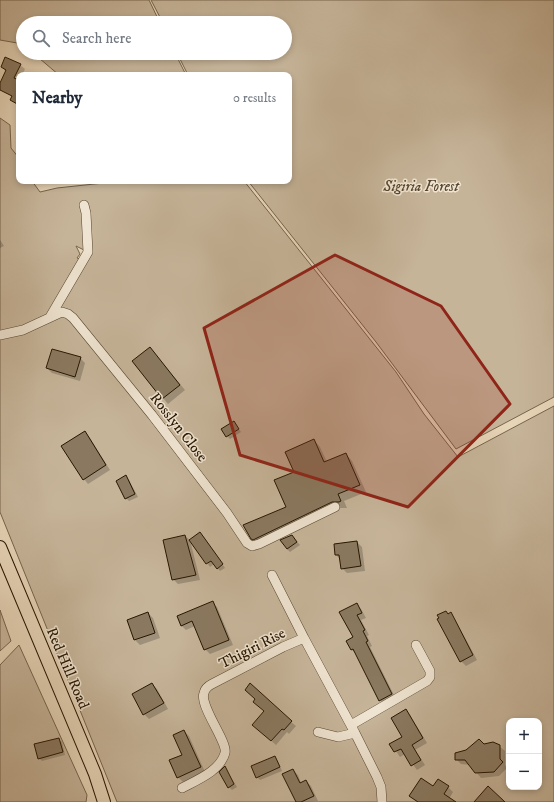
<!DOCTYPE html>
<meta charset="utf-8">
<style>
:root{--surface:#fff;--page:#f6f6f7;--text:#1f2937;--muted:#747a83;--line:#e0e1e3}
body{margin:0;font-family:"IM FELL DW Pica",serif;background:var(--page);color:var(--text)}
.controls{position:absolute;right:12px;bottom:12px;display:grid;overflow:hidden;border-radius:8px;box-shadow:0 2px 6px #0003}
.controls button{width:36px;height:36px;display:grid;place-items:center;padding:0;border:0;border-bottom:1px solid var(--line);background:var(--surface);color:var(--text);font:20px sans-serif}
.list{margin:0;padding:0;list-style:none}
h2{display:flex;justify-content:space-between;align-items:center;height:52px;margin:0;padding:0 16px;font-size:17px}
h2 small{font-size:13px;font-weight:400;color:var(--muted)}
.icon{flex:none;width:22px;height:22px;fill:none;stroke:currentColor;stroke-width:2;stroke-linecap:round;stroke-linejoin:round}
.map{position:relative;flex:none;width:554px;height:802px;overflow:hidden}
.search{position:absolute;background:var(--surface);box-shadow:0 2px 6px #0003;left:16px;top:16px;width:276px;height:44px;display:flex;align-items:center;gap:10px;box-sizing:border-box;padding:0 14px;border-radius:22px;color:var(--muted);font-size:15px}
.panel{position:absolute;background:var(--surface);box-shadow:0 2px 6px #0003;left:16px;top:72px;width:276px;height:112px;border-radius:8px}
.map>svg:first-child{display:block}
</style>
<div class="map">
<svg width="554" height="802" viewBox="0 0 554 802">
<rect width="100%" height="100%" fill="#e7d5b8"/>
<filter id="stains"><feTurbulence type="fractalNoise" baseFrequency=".005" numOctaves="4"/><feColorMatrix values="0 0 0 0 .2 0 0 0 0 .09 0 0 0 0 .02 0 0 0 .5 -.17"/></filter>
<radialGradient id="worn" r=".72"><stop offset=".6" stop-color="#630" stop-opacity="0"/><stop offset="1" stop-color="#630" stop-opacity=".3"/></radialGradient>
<path fill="#c6b499" stroke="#76644c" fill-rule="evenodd" d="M0,0h149l11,23h-137v21l-23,-4z
M151,0h403v397l-98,52 -80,-107 -128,-161h41v-106h-101l-11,-22h108v-30h-122z
M33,53h142l11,22h-127z
M0,118l10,7 1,23 8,10v23h13l8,11 17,-4 56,-6 -1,-1h132l152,191 28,42 34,43 96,-51v396h-437l-117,-290zM76,246l14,7 -6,8 -7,-3 3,-4zM509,721h30v66h-30z
M0,610l11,31 -11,10z
M19,645l68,150 -1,7h-86v-137z"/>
<path fill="#0003" d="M20,65l5,4 -3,6h-3v31l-8,-6 2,-3 -13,-7v-5l6,-13 -4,-5z
M0,240l4,6 -4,2z
M150,348l35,42 -17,14 -35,-43z
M80,358l5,5 -5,18 -28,-8 -5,-5z
M234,422l7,10 -11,7 -3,-3z
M85,433l5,5 20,32 -22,14 -4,-5z
M314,440l6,7 7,15 19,-8 6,7 14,31 -22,9 3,7h-7l-76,37h-5l-7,-7 36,-31 7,-35z
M126,477l3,3 9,17 -9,4 -3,-3z
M185,536l5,4 10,40 -22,4 -5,-5z
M203,536l22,32 -5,3 -6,-7 -4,3 -3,-4z
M292,536l8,9 -10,7 -3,-3z
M357,542l5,5 3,24 -18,2 -5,-5 -1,-8 -5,-5z
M212,602l5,5 16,38 -23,9 -5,-5 -10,-23 -9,4 -5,-5z
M356,605l5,4 5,9 -5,2 8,15 -2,1 5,10 -2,1 26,52 -11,6 -5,-5 -24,-46 -4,-4 -4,-9 6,-3z
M148,613l5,5 7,20 -20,7 -5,-5z
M450,614l5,5 22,41 -11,6 -5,-5 -12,-46z
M152,684l5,5 11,20 -19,10 -5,-5z
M406,710l4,5 17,28 -12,7 10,15 -8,5 -12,-16 -5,3 -9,-13 12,-7z
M291,722l5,4 -7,8 -2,-2 -11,13 -18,-16z
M184,731l5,5 16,36 -22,10 -5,-5 5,-21z
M58,739l4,3 3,13 -23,6 -3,-3z
M484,745l15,1 6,5v14l2,3 -8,8 -18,2 -11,-13 -9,-1 -5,-5z
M275,757l3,4 4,10 -22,9 -3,-3z
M225,768l12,19 -5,3 -3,-3z
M293,770l5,5 3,8 5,-2 5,5 7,15 -21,1z
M434,787h14l5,5 -4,7 5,3h-37l-7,-6z"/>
<path fill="#8a7960" stroke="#261500" d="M5,57l16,7 -7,14 5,2v25l-9,-5 2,-4 -12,-6v-7l6,-13 -5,-3z
M150,347l30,38 -18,14 -30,-38z
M52,349l29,8 -6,20 -29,-9z
M234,421l5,8 -13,8 -5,-8z
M85,431l21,34 -23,15 -22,-34z
M314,439l10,23 22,-9 14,32 -22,9 3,7 -2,1h-7l-75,36 -4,2 -2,-1 -8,-14 43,-18 -12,-27 20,-8 -9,-20z
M126,475l9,19 -10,5 -9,-18z
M200,532l23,32 -6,5 -6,-8 -5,3 -17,-24z
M185,535l11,40 -24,5 -9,-40z
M292,535l5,7 -10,7 -7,-9z
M357,541l4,25 -20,3 -2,-14h-4l-1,-11z
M213,601l16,39 -25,10 -12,-29 -11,5 -4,-10z
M357,603l5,10 -5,2 8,15 -2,1 5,10 -2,1 26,52 -13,7 -26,-52 -2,1 -5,-9 7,-4 -14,-25z
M446,611l2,3 3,-2 22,43 -13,7 -23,-43 2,-1 -2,-3z
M148,612l7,21 -21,7 -7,-20z
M152,683l12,20 -21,12 -11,-21z
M250,683l42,38 -8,9 -2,-1 -11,12 -19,-16 12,-14 -11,-9 2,-3 -10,-9z
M406,709l17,29 -11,7 9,15 -10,6 -10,-17 -7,3 -5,-8 13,-7 -11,-19z
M184,730l17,37 -24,11 -8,-18 13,-5 -9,-20z
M59,738l4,14 -25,7 -4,-15z
M479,739l5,5 9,-2 7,3v14l3,3 -9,10 -19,1 -10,-13h-10v-7l11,-3z
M275,756l5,11 -24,11 -5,-12z
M225,766l9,18 -6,4 -9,-16z
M293,769l7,14 6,-3 8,16 -13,6h-5l-14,-28z
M421,778l12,8 5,-7 11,7 -5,8 12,8h-38l-9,-6z
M488,786l17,16h-31z"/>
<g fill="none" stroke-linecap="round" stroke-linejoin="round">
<g stroke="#56452e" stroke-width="10">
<path id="minor" d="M50,317l38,-65 -2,-39 -2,-8
M0,335l23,-5 39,-18 6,2 5,4 79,97 75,98 20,30 5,3 7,-2 76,-37
M272,575l32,63
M351,725l76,-44 3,-4v-6l-14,-26
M318,732l20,5 17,-4
M182,788c15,-8 38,-17 43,-35 3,-11 -26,-47 -21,-60 1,-5 4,-7 8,-9l71,-37 21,-9 51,95 22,44 4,10 1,15"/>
</g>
<g stroke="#261500" stroke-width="14">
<path id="major" d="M0,547l95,227 9,28"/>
</g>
<use href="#minor" stroke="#efe4d1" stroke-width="9"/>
<use href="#major" stroke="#e7d5b8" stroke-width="12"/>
</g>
<path fill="#8f2418" fill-opacity="0.2" stroke="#8f2418" stroke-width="3" stroke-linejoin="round" d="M335,255l106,51 69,98 -102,103 -168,-52 -36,-127z"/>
<g text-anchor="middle" stroke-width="3" stroke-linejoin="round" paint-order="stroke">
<g font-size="15" font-style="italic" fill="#56452e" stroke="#efe4d1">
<text x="421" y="191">Sigiria Forest</text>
</g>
<g font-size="15" fill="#261500" stroke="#efe4d1">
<text transform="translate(179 427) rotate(52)" y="5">Rosslyn Close</text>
<text transform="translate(252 648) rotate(-27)" y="5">Thigiri Rise</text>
<text transform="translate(68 668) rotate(67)" y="5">Red Hill Road</text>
</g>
</g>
<rect width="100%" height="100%" filter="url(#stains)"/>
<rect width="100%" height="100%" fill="url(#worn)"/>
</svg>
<div class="controls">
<button>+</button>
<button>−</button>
</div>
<div class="search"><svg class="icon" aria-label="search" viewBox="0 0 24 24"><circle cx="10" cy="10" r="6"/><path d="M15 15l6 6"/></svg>Search here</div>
<section class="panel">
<h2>Nearby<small>0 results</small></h2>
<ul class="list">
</ul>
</section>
</div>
